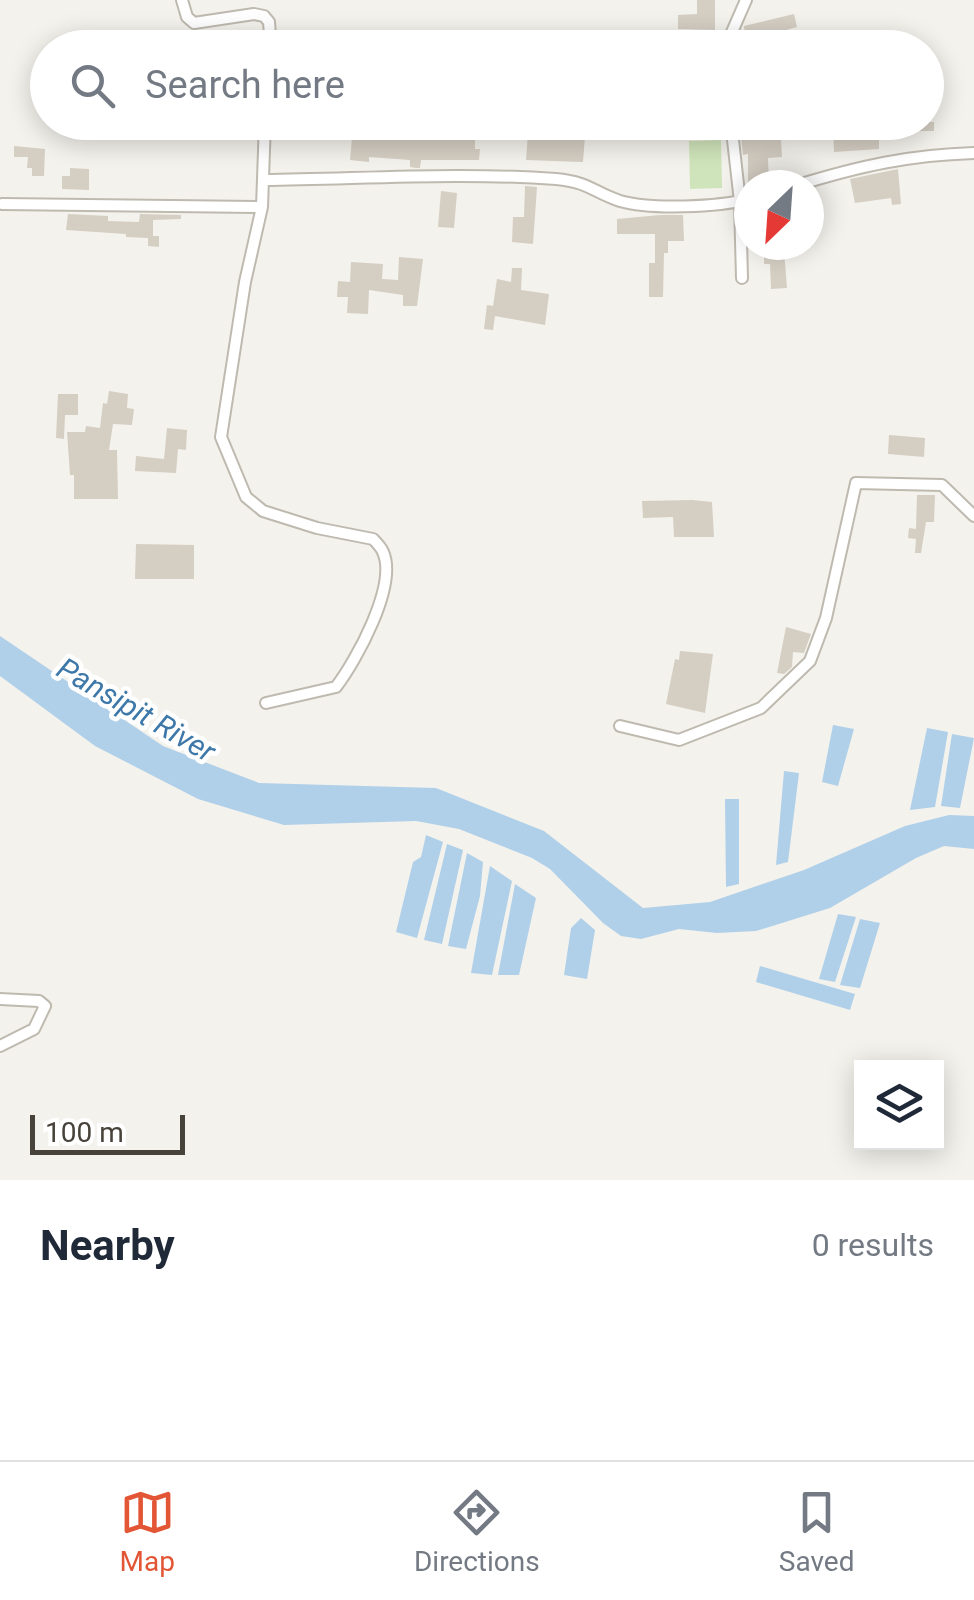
<!DOCTYPE html>
<style>
:root{--surface:#fff;--page:#f2f2f3;--text:#1f2937;--muted:#747a83;--line:#e0e1e3;--accent:#e35635}
body{margin:0;font-family:Roboto,sans-serif;background:var(--page);color:var(--text)}
.controls{position:absolute;right:30px;bottom:30px;display:grid;overflow:hidden;border-radius:0px;box-shadow:0 5px 25px #0003}
.controls button{width:90px;height:90px;display:grid;place-items:center;padding:0;border:0;border-bottom:2px solid var(--line);background:var(--surface);color:var(--text);font:50px sans-serif}
.compass{position:absolute;left:734px;top:170px;width:90px;height:90px;border-radius:50%;background:var(--surface);box-shadow:0 5px 25px #0003;rotate:205deg}
.scale{position:absolute;left:30px;bottom:25px;width:155px;box-sizing:border-box;padding-left:10px;border:5px solid #48433a;border-top:0;font-size:28px;line-height:35px;white-space:nowrap;color:#48433a;-webkit-text-stroke:8px #fff;paint-order:stroke}
.list{margin:0;padding:0;list-style:none}
h2{display:flex;justify-content:space-between;align-items:center;height:130px;margin:0;padding:0 40px;font-size:42px}
h2 small{font-size:32px;font-weight:400;color:var(--muted)}
.icon{flex:none;width:55px;height:55px;fill:none;stroke:currentColor;stroke-width:2;stroke-linecap:round;stroke-linejoin:round}
.map{position:relative;flex:none;width:974px;height:1180px;overflow:hidden}
.search{position:absolute;background:var(--surface);box-shadow:0 5px 25px #0003;left:30px;right:30px;top:30px;height:110px;display:flex;align-items:center;gap:25px;box-sizing:border-box;padding:0 35px;border-radius:55px;color:var(--muted);font-size:38px}
.sheet{height:280px;background:var(--surface)}
nav{display:flex;justify-content:space-around;align-items:center;box-sizing:border-box;height:140px;border-top:2px solid var(--line);background:var(--surface);font-size:28px;color:var(--muted)}
nav a{display:grid;justify-items:center;gap:5px}
nav .on{color:var(--accent)}
.map>svg:first-child{display:block}
</style>
<div class="map">
<svg width="974" height="1180" viewBox="0 0 974 1180">
<rect width="100%" height="100%" fill="#f4f2ec"/>
<path fill="#cfe4ba" d="M721,140l1,48 -32,1 -1,-48z"/>
<path fill="#b0d0ea" d="M0,636l163,110 96,37 177,5 108,43 99,77 67,-6 94,-32 101,-44 44,-11 25,1v33l-30,-3 -28,12 -86,50 -74,23 -39,2 -38,-4 -38,10 -20,-3 -18,-13 -53,-54 -18,-11 -73,-29 -43,-8 -132,4 -86,-26 -103,-53 -95,-70z
M833,725l21,4 -16,57 -16,-4z
M927,728l21,4 -13,75 -25,3z
M952,734l22,4 -14,70 -19,-2z
M784,771l15,2 -11,89 -12,3z
M725,799h14v85l-13,3z
M426,835l17,7 -26,96 -21,-6 17,-70 8,-5z
M447,844l16,6 -21,94 -18,-4z
M467,853l16,9 -3,34 -14,53 -18,-3z
M490,866l22,15 -20,94 -21,-2z
M515,884l21,14 -17,77h-21z
M838,914l18,3 -21,65 -16,-3z
M581,918l14,12 -8,49 -23,-4 7,-47z
M860,919l20,4 -20,65 -20,-3z
M760,966l95,28 -5,16 -94,-28z"/>
<path fill="#d5cec3" d="M697,0h18v30l-37,-1v-14l19,-1z
M794,14l3,13 -25,7 3,14h-29l-2,-22z
M370,122h105v27h5l-1,11h-58l-1,8h-4l-6,-1v-7l-41,-3v5l-19,-2 2,-22 17,2z
M743,122h37l2,35 -14,1 1,27h-21v-31l-5,1 -2,-18z
M926,122h8v9h-55v18l-45,3 -1,-29z
M528,133l57,3 -2,26 -57,-2z
M14,146l31,3 -1,27h-12v-8h-5l1,-11h-14z
M70,168l19,1v21l-27,-1v-13h8z
M898,169l3,35 -9,1 -1,-7 -36,5 -5,-24z
M525,186l12,1 -4,57 -21,-2 1,-25h11z
M441,191l16,2 -3,35 -16,-1z
M68,214l40,2v5l31,1 1,-8 41,1v4l-28,1v16h6v11l-11,-1v-8l-22,-1v-3l-60,-4z
M660,215h23l1,26h-16v12h-4l-1,44h-14v-34h6v-29h-38v-15z
M774,250h10l3,38 -16,1 -1,-25h-6v-10h10z
M399,257l24,2 -6,47h-14v-11l-34,-5 -1,24 -21,-1 1,-16h-11l1,-16 12,1 1,-20 32,2 -1,15 16,1z
M512,268h10l-1,22 28,4 -4,31 -50,-9 -2,14 -9,-1 3,-24 6,1 4,-27 14,3z
M109,391l19,3 -1,14 7,1 -2,16 -19,-1 -4,26h8l1,49h-44v-24h-4l-3,-43h18l1,-6 14,2 3,-25 4,1z
M58,394h20v21h-13l-1,24 -8,-1z
M167,428l20,2 -1,20 -8,-1 -2,24 -41,-2 1,-15 28,3z
M889,435l36,3 -1,19 -36,-3z
M917,495h18l-1,27h-8l-5,31h-6l1,-14 -8,-1 1,-10 7,1z
M692,500l20,2 2,35h-40l-1,-20 -30,1 -1,-17z
M136,544l58,1v34h-59z
M786,627l25,7 -7,19 -11,-1 -1,15 -8,7 -7,-1z
M680,651l33,3 -8,59 -39,-9 9,-45 4,1z"/>
<g fill="none" stroke-linecap="round" stroke-linejoin="round">
<g stroke="#bfbab0" stroke-width="14">
<path id="minor" d="M182,0l5,17 7,6 60,-9 10,2 5,6 2,26
M725,48l21,-48
M265,122l-3,85 -17,75 -24,155 25,60 17,14 54,17 56,11c4,4 8,8 10,13 15,33 -27,109 -47,135l-70,16
M731,122l9,80 2,76
M264,180c97,-1 195,-8 292,-1 33,3 37,13 64,22 31,9 98,6 129,-2
M798,185c62,-19 111,-30 176,-32
M2,204l260,3
M620,726l59,14 82,-32 49,-47 16,-43 30,-135 86,2 32,31
M0,999l39,2 6,5 -11,23 -34,17"/>
</g>
<use href="#minor" stroke="#fff" stroke-width="10"/>
</g>
<g text-anchor="middle" stroke-width="9" stroke-linejoin="round" paint-order="stroke">
<g font-size="30" font-style="italic" fill="#3e78a9" stroke="#fff">
<text transform="translate(136 710) rotate(30)" y="10">Pansipit River</text>
</g>
</g>
</svg>
<div class="controls">
<button><svg class="icon" aria-label="layers" viewBox="0 0 24 24"><path d="M12 4l9 5-9 5-9-5zM3 14l9 5 9-5"/></svg></button>
</div>
<svg class="compass" viewBox="-18 -18 36 36"><path d="M0-13l5 13h-10z" fill="#e53935"/><path d="M0 13l5-13h-10z" fill="#747a83"/></svg>
<div class="scale">100 m</div>
<div class="search"><svg class="icon" aria-label="search" viewBox="0 0 24 24"><circle cx="10" cy="10" r="6"/><path d="M15 15l6 6"/></svg>Search here</div>
</div>
<section class="sheet">
<h2>Nearby<small>0 results</small></h2>
<ul class="list">
</ul>
</section>
<nav>
<a class="on"><svg class="icon" aria-label="map" viewBox="0 0 24 24"><path d="M3 6l6-2 6 2 6-2v14l-6 2-6-2-6 2zM9 4v14M15 6v14"/></svg>Map</a>
<a><svg class="icon" aria-label="directions" viewBox="0 0 24 24"><path d="M12 3l9 9-9 9-9-9zM9 14v-3h6M13 9l2 2-2 2"/></svg>Directions</a>
<a><svg class="icon" aria-label="saved" viewBox="0 0 24 24"><path d="M7 4h10v16l-5-4-5 4z"/></svg>Saved</a>
</nav>
